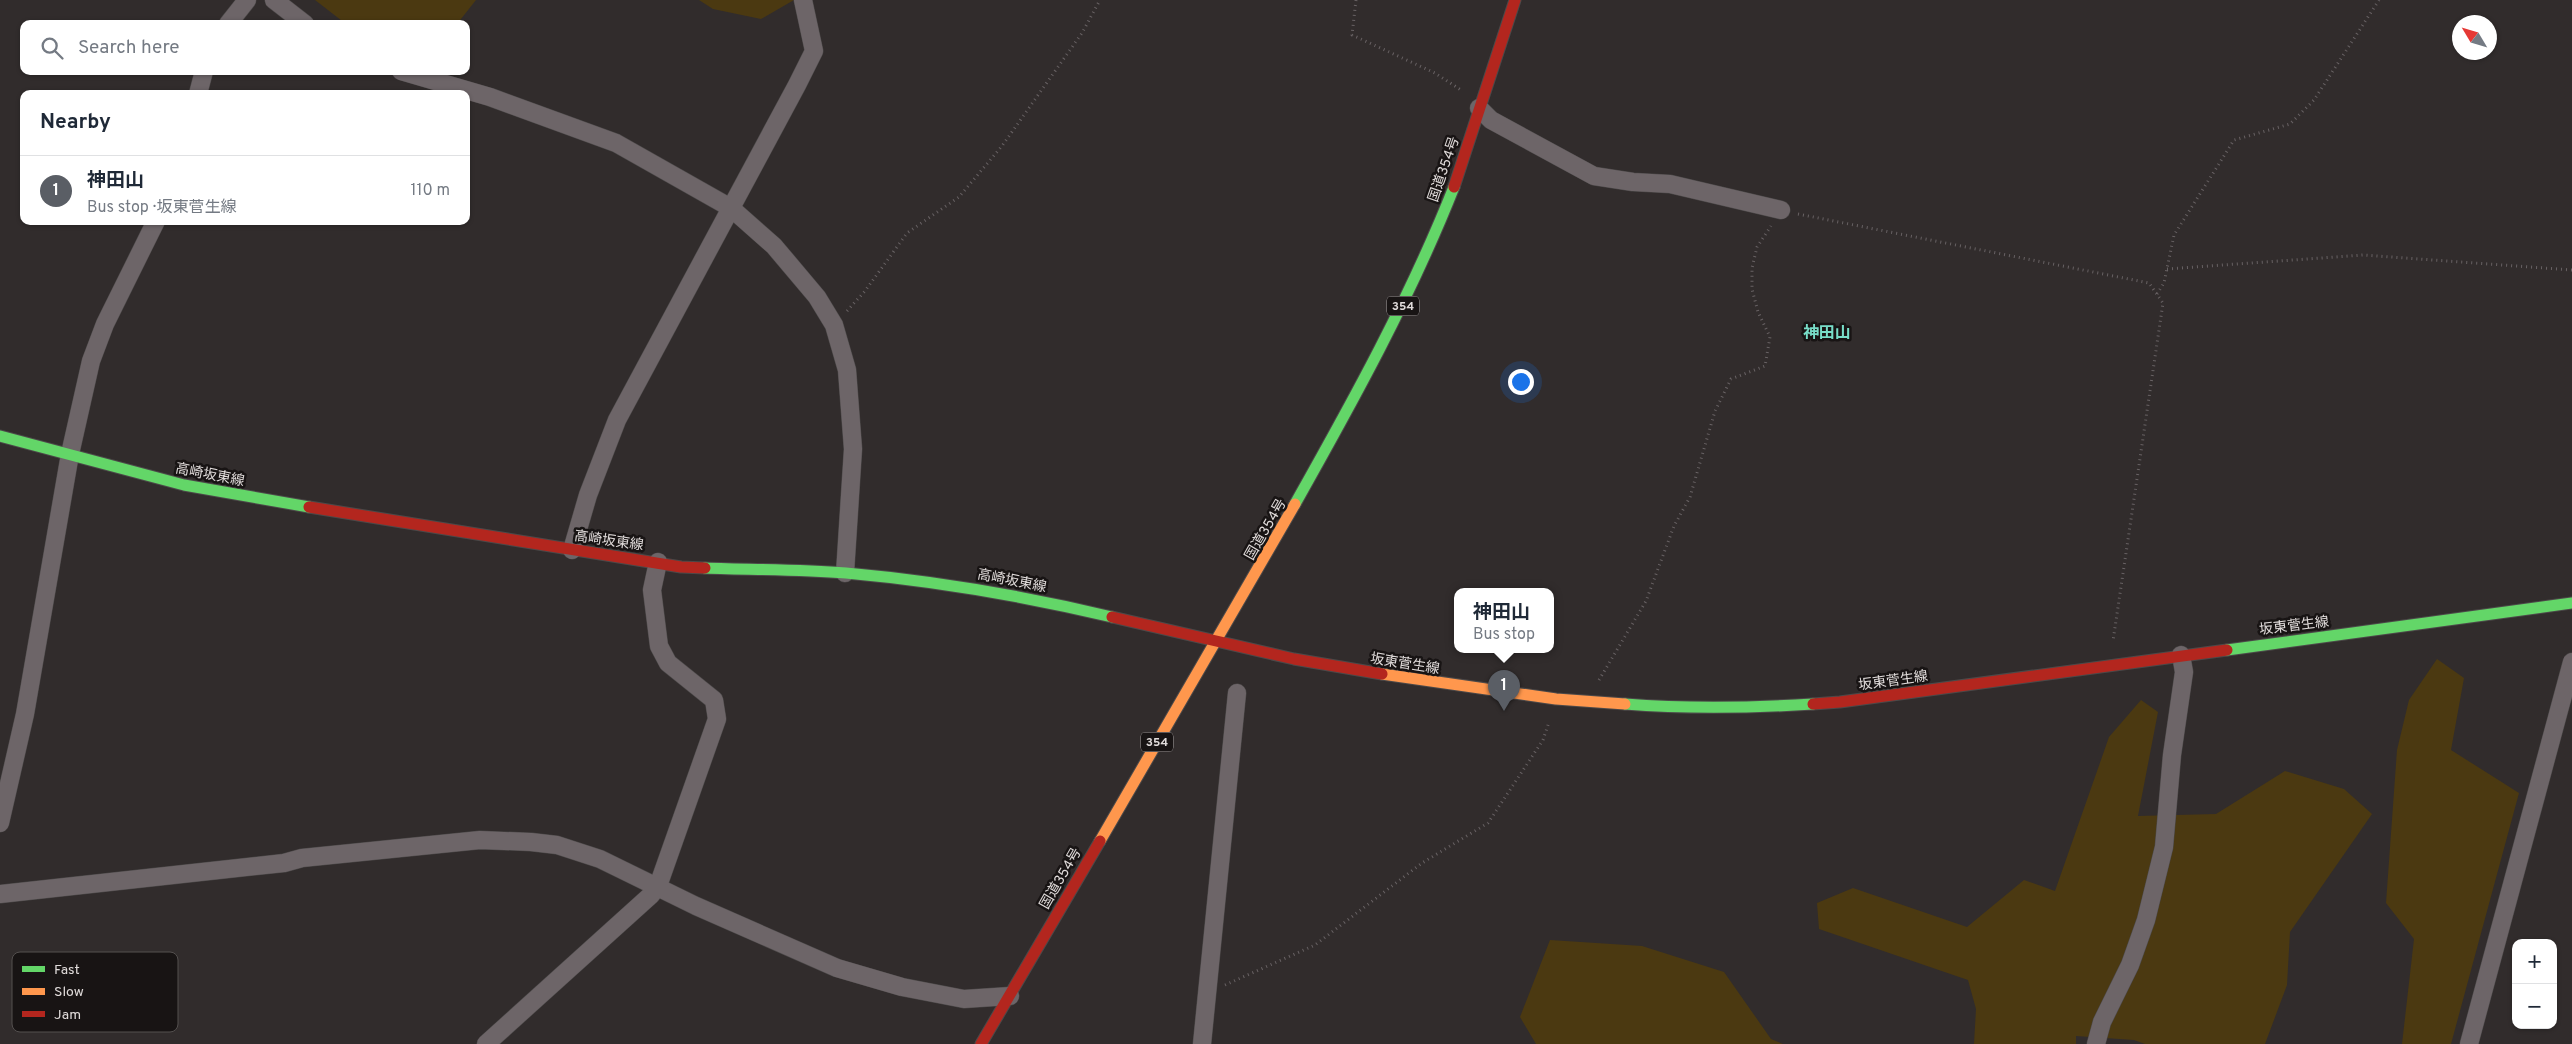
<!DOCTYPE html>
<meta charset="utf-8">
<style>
:root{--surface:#fff;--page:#f2f2f3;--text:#1f2937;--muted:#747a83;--line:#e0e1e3;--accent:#5a5e65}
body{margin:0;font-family:Overpass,"Noto Sans JP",sans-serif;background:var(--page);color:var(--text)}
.controls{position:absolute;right:15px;bottom:15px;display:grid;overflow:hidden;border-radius:10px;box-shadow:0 1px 4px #0004}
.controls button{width:45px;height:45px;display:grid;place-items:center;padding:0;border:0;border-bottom:1px solid var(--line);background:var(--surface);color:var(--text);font:25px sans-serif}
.compass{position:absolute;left:2452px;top:15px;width:45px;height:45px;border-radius:50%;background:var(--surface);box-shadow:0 1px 4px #0004;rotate:308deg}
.you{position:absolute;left:1520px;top:381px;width:18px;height:18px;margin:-12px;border:4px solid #fff;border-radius:50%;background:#1a73e8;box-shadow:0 0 0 8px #1a73e833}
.badge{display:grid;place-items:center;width:32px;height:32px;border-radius:50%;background:var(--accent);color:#fff;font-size:16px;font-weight:700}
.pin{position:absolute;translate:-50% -41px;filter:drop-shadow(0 1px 2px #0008)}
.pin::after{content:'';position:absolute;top:26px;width:18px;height:15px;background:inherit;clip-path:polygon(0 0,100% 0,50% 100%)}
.popup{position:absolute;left:1454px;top:588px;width:100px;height:65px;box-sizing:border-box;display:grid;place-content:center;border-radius:10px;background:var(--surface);filter:drop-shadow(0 1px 4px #0005);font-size:16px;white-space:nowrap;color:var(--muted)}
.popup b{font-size:19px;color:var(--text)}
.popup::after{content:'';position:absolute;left:50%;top:100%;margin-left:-10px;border:10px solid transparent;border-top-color:var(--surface)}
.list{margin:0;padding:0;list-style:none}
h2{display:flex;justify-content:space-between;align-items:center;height:65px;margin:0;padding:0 20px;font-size:21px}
h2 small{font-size:16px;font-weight:400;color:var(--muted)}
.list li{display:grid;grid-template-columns:32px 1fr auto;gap:15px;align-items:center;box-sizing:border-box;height:70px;padding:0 20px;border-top:1px solid var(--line)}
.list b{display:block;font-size:19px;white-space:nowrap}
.list p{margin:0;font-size:16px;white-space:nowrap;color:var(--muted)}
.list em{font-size:16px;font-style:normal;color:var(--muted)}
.icon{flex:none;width:28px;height:28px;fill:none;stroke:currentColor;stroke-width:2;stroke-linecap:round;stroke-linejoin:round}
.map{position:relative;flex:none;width:2572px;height:1044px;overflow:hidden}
.search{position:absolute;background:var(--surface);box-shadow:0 1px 4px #0004;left:20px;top:20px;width:450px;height:55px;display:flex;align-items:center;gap:12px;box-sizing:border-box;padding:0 18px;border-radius:10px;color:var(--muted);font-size:19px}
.panel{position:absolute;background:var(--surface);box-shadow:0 1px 4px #0004;left:20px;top:90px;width:450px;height:135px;border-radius:10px}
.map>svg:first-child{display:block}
</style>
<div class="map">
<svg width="2572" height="1044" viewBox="0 0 2572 1044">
<rect width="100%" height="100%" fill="#312c2c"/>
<path fill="#4b3911" d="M315,0h161l-19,24h-111z
M699,0h95l-33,19 -48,-10z
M2437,659l27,19 -13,72 68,43 -68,251h-49l12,-105 -28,-36 11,-153 12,-50z
M2141,700l17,12 -20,104 78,-2 69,-43 59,18 28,25 -82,118 -3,53 -22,59h-120l-11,-4 -58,-4v8h-102l2,-35 -8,-29 -149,-51 -2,-26 36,-15 114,39 57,-47 31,11 54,-154z
M1550,940l92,6 82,26 47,67 12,5h-247l-16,-27z"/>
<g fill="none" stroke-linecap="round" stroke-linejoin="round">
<g stroke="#4c4949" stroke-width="19">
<path id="street" d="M274,0l31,24
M228,24l19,-24
M401,71l89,26 126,46 115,65 43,38 43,51 17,28 13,45 6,79 -8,124
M198,94l6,-23
M1479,108l12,12 103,56 39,6 37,2 111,26
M572,550l16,-55 29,-75 180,-335 17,-34 -11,-51
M0,823l25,-109 45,-260 21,-93 14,-37 51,-103
M0,894l284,-31 18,-5 178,-18 51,2 26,3 43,14 96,47 141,62 65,19 62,12 46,-3
M486,1044l165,-149 7,-9 59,-167 -3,-19 -46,-37 -9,-17 -7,-56 6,-28
M1202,1044l35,-351
M2096,1044l6,-22 28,-57 16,-45 18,-73 8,-92 12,-83 -3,-17
M2469,1044l103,-382"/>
</g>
<g stroke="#4c4949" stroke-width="13">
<path id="fast" d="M0,436l184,49 125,22
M1295,504c58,-103 115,-206 159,-317
M705,568c47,2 94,1 141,5 90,8 178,23 266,44
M2227,650l345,-47
M1625,704c63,5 125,4 188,0"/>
</g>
<g stroke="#4c4949" stroke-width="13">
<path id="slow" d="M1382,674l174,25 69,5
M1100,841l195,-337"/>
</g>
<g stroke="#4c4949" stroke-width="13">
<path id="jam" d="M1454,187l61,-187
M309,507l372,60 24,1
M1112,617l182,42 88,15
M1813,704l27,-2 387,-52
M981,1044l119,-203"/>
</g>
<path stroke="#686264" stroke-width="3" stroke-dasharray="1 4" stroke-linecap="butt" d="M1356,0l-4,35 83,38 26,17
M1798,214l351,69 14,20 -50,338
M2167,269l196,-14 209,15
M2157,294l7,-11 10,-48 60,-95 56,-16 24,-24 65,-100
M847,311l18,-20 42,-58 52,-36 43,-51 80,-113 18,-33
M1599,680l47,-79 28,-75 16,-29 25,-86 16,-32 34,-13 5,-29 -12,-25 -6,-23v-21l5,-21 14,-21
M1225,985l90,-40 107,-82 66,-40 55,-83 6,-18"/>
<use href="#street" stroke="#6d6568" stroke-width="18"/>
<use href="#fast" stroke="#63d668" stroke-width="11"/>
<use href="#slow" stroke="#ff974d" stroke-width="11"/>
<use href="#jam" stroke="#b3261e" stroke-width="11"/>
</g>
<g text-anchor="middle" stroke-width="5" stroke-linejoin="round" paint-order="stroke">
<g fill="#181414" stroke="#a49f9f" stroke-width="1">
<rect x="1387" y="296.5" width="32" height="19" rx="4"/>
<rect x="1141" y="732.5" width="32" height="19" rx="4"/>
</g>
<g font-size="12" font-weight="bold" fill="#e0dbda">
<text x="1403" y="310">354</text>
<text x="1157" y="746">354</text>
</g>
<g font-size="14" fill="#e0dbda" stroke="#181414">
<text transform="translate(1443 169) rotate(-71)" y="5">国道354号</text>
<text transform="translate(210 474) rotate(11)" y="5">高崎坂東線</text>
<text transform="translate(1265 529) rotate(-60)" y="5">国道354号</text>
<text transform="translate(609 540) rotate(8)" y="5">高崎坂東線</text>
<text transform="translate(1012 580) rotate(11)" y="5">高崎坂東線</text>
<text transform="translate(2294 625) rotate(-7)" y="5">坂東菅生線</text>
<text transform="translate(1405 663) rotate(9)" y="5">坂東菅生線</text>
<text transform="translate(1893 680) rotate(-8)" y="5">坂東菅生線</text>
<text transform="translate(1060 878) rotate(-60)" y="5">国道354号</text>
</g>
<g font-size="16" font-weight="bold" fill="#78ddc8" stroke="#181414">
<text x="1827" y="338">神田山</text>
</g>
</g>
<rect x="12" y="952" width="166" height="80" rx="8" fill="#181414" stroke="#54504f" stroke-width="1"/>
<rect x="22" y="966" width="23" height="6" fill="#63d668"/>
<rect x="22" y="988" width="23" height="7" fill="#ff974d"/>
<rect x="22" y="1011" width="23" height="6" fill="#b3261e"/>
<g font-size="14" fill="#e0dbda">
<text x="54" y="974">Fast</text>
<text x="54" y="996">Slow</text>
<text x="54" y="1019">Jam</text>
</g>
</svg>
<div class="controls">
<button>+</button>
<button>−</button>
</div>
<svg class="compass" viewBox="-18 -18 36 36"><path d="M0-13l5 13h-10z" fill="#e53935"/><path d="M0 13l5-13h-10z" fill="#747a83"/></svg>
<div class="you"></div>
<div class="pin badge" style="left:1504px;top:711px">1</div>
<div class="popup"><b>神田山</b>Bus stop</div>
<div class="search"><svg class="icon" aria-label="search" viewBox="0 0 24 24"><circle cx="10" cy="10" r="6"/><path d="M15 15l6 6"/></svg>Search here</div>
<section class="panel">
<h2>Nearby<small></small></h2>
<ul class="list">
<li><span class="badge">1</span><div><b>神田山</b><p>Bus stop · 坂東菅生線</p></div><em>110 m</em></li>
</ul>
</section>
</div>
